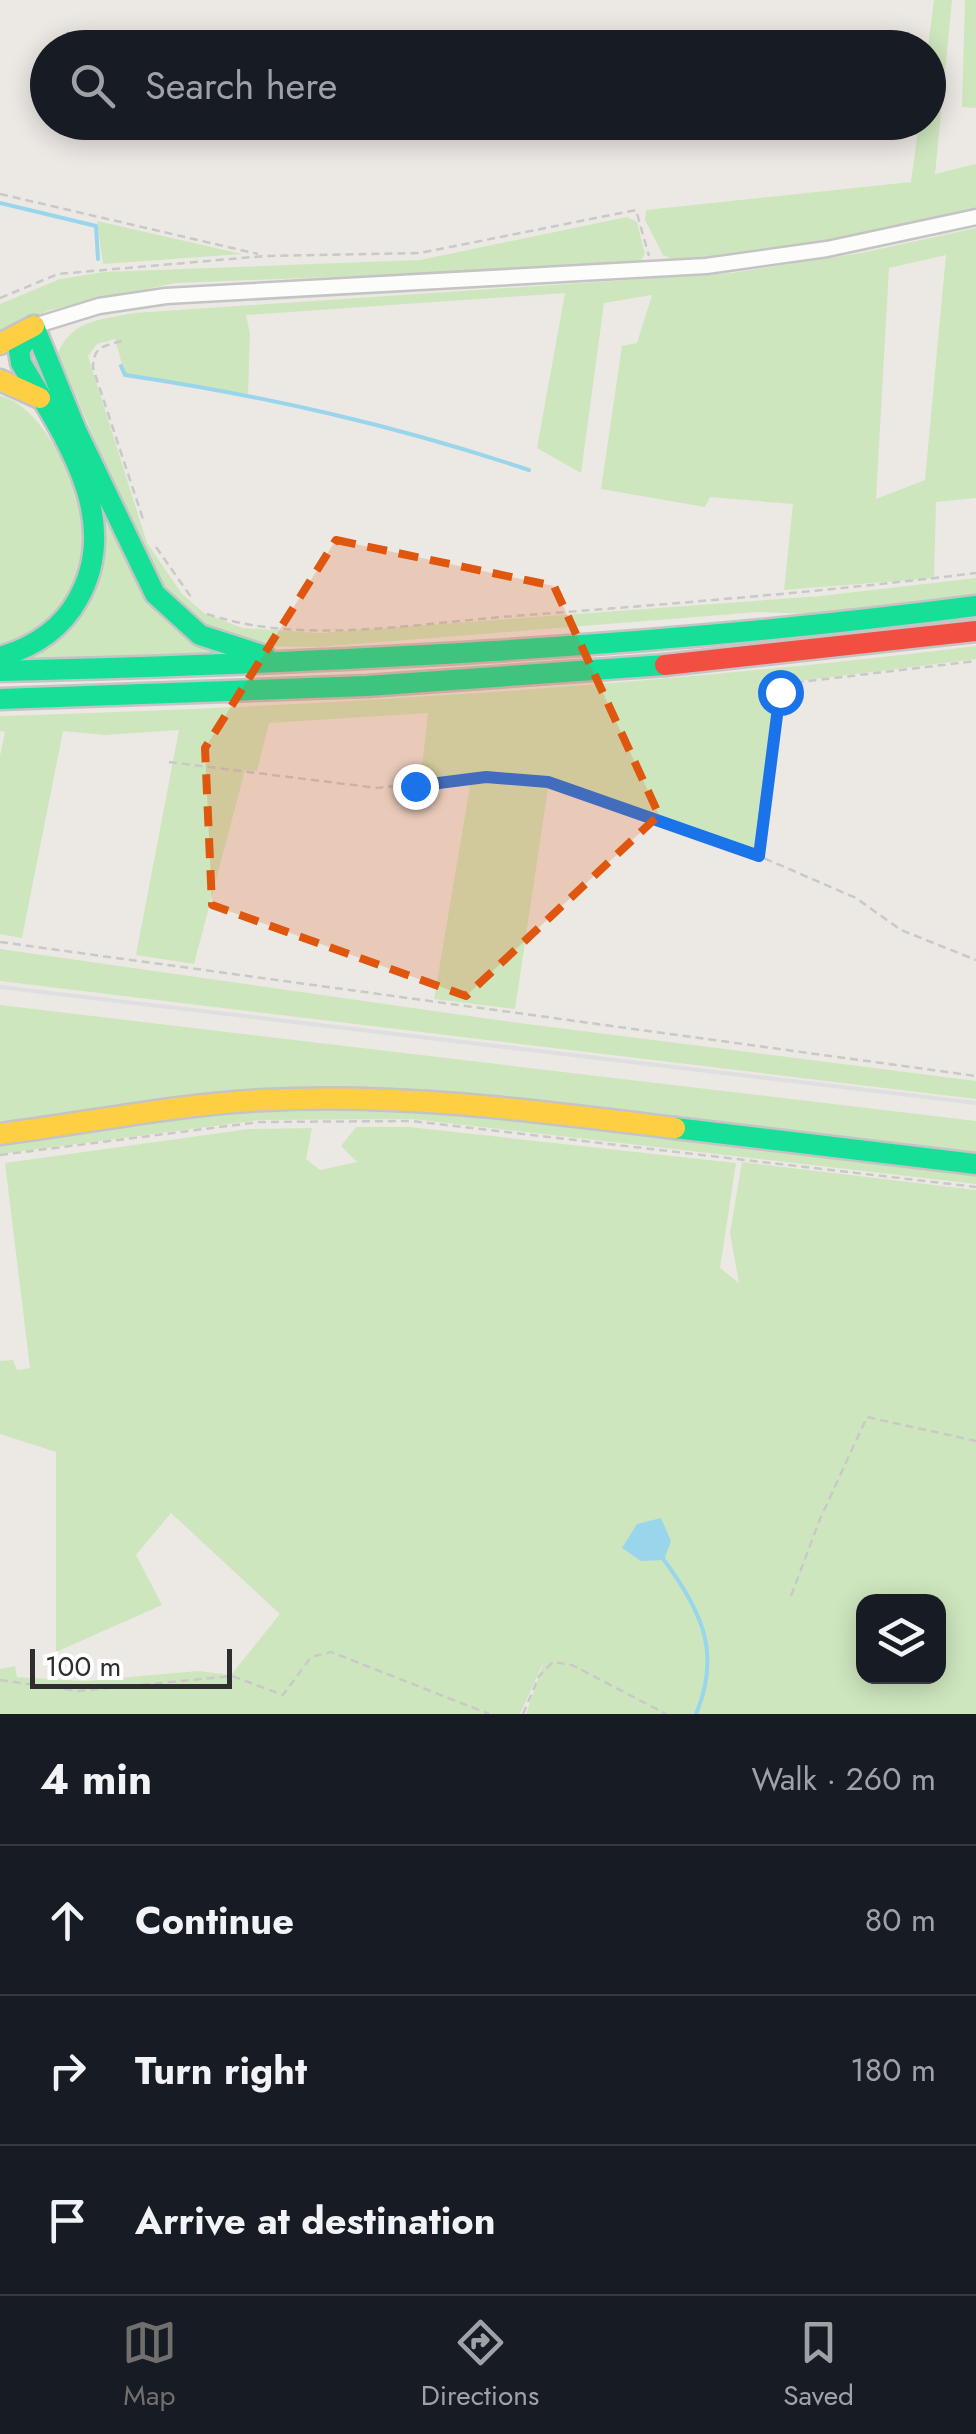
<!DOCTYPE html>
<meta charset="utf-8">
<style>
:root{--surface:#171b24;--page:#20242c;--text:#f1f3f6;--muted:#9ea1a6;--line:#363941;--accent:#706f6e}
body{margin:0;font-family:Jost,sans-serif;background:var(--page);color:var(--text)}
.controls{position:absolute;right:30px;bottom:30px;display:grid;overflow:hidden;border-radius:20px;box-shadow:0 5px 25px #0003}
.controls button{width:90px;height:90px;display:grid;place-items:center;padding:0;border:0;border-bottom:2px solid var(--line);background:var(--surface);color:var(--text);font:50px sans-serif}
.scale{position:absolute;left:30px;bottom:25px;width:202px;box-sizing:border-box;padding-left:10px;border:5px solid #2e2e2e;border-top:0;font-size:28px;line-height:35px;white-space:nowrap;color:#2e2e2e;-webkit-text-stroke:8px #fff;paint-order:stroke}
.stop{position:absolute;width:30px;height:30px;margin:-22px;border:8px solid #1a73e8;border-radius:50%;background:#fff}
.stop.end{background:#1a73e8;border-color:#fff;box-shadow:0 2px 10px #0008}
.list{margin:0;padding:0;list-style:none}
h2{display:flex;justify-content:space-between;align-items:center;height:130px;margin:0;padding:0 40px;font-size:42px}
h2 small{font-size:32px;font-weight:400;color:var(--muted)}
.list li{display:grid;grid-template-columns:65px 1fr auto;gap:30px;align-items:center;box-sizing:border-box;height:150px;padding:0 40px;border-top:2px solid var(--line)}
.list b{display:block;font-size:38px;white-space:nowrap}
.list em{font-size:32px;font-style:normal;color:var(--muted)}
.icon{flex:none;width:55px;height:55px;fill:none;stroke:currentColor;stroke-width:2;stroke-linecap:round;stroke-linejoin:round}
.map{position:relative;flex:none;width:976px;height:1714px;overflow:hidden}
.search{position:absolute;background:var(--surface);box-shadow:0 5px 25px #0003;left:30px;right:30px;top:30px;height:110px;display:flex;align-items:center;gap:25px;box-sizing:border-box;padding:0 35px;border-radius:55px;color:var(--muted);font-size:38px}
.sheet{height:580px;background:var(--surface)}
nav{display:flex;justify-content:space-around;align-items:center;box-sizing:border-box;height:140px;border-top:2px solid var(--line);background:var(--surface);font-size:28px;color:var(--muted)}
nav a{display:grid;justify-items:center;gap:5px}
nav .on{color:var(--accent)}
.map>svg:first-child{display:block}
</style>
<div class="map">
<svg width="976" height="1714" viewBox="0 0 976 1714">
<rect width="100%" height="100%" fill="#ece8e4"/>
<path fill="#cee6be" fill-rule="evenodd" d="M934,0h18l-17,174 41,-10v47l-126,28 -171,23 -16,-7 -18,-35 1,-10 265,-28 8,-59 9,-1v-75z
M965,0h11v108l-14,-1z
M627,217l10,5 8,32 -7,11 -463,18 -125,27 -50,21v-27l60,-25 44,-7 316,-12z
M97,221l145,33 -139,10z
M976,228v270l-40,4 -2,76 -150,12 9,-86 -83,-7 -5,10 -104,-18 21,-143 15,-3 15,-48 -48,8 -23,170 -44,-25 28,-155 -319,22 4,19 -2,60 -123,-19 -10,-36 -18,5 -9,12 59,187 35,51 22,19 38,15 78,5 501,-37 155,-18v17l-158,19 -60,-2 -440,35 -64,-1 -58,-23 -41,-41 -97,-229c15,-34 42,-33 76,-40l598,-40 129,-20zM946,255l-21,225 -49,19 13,-231z
M0,396c39,6 84,93 86,129 1,15 -2,40 -7,54 -11,35 -48,54 -79,69z
M94,490l55,108 87,58 -220,3 62,-46z
M976,646v13l-201,25 -20,164 -6,4 -200,-70 -34,227 -81,-10 37,-219 -51,5 8,-72 -159,10 -12,48 -12,-1 -51,194 -58,-9 43,-225 -75,5 -41,-4 -41,207 -22,-4v-178l5,-24 -5,-1v-15c328,-10 650,-30 976,-70z
M0,949l511,73 465,59v18l-976,-118z
M0,1005l976,116v35l-464,-58 -97,-8 -65,-1 -350,38z
M368,1105l608,66v13l-564,-65 -153,1 -259,34v-11l262,-34z
M356,1127h53l327,36 -16,105 19,15 -9,-50 12,-71 234,28v524h-450l18,-53 -24,53h-520v-45l15,-3 2,11 68,4 113,-10 33,4 49,-61 -109,-101 -35,42 26,50 -106,47v-200l-56,-18v-73l13,-1 4,10 13,-2 -25,-205 244,-34 63,-1 -6,31 14,11 37,-8 -16,-16zM864,1602h74v74h-74z"/>
<path fill="#99d6ec" d="M661,1518l10,23 -7,19 -23,1 -19,-13 15,-24z"/>
<g fill="none" stroke-linecap="round" stroke-linejoin="round">
<path stroke="#99d6ec" stroke-width="4" d="M0,203l96,23 2,33
M121,366l4,9c141,21 269,50 404,95
M664,1560c37,50 58,93 32,154"/>
<g stroke="#c5c4c5" stroke-width="19">
<path id="street" d="M34,326l65,-20 67,-10 540,-30 121,-17 149,-32"/>
</g>
<g stroke="#c5c4c5" stroke-width="25">
<path id="fast" d="M0,657c34,-10 61,-27 78,-58 46,-81 -16,-166 -57,-236l-2,-12 15,-25 42,104 79,164 45,41 65,21
M0,671c327,-8 652,-23 976,-65
M0,699l367,-13 298,-21
M675,1128l301,36"/>
</g>
<g stroke="#c5c4c5" stroke-width="25">
<path id="slow" d="M0,344l34,-18
M0,380l40,18
M0,1134c87,-11 177,-30 265,-34 137,-7 273,11 410,28"/>
</g>
<g stroke="#c5c4c5" stroke-width="25">
<path id="jam" d="M665,665l311,-34"/>
</g>
<path stroke="#c9c9c8" stroke-width="2.5" stroke-dasharray="8 5" stroke-linecap="butt" d="M0,194l258,60
M0,298l58,-24 207,-18 155,-3 216,-43 13,46
M122,341c-19,5 -29,6 -29,27l51,154
M156,547l35,50
M207,614c96,32 209,9 308,2 154,-12 308,-24 461,-43
M169,762l208,26 110,-11 62,5 210,74 97,42 45,32 75,30
M759,854l21,-162 12,-9 184,-22
M0,942l976,134
M0,1155l259,-33 153,-1 564,66
M791,1596l29,-77 47,-102 109,24
M0,1680l78,11 154,-15 51,19 28,-38 20,-5 158,62
M523,1714l16,-38 14,-14 19,3 94,49"/>
<use href="#street" stroke="#fcfcfb" stroke-width="14"/>
<use href="#fast" stroke="#16e098" stroke-width="20"/>
<use href="#slow" stroke="#ffcf43" stroke-width="20"/>
<use href="#jam" stroke="#f24e42" stroke-width="20"/>
<path stroke="#dfdfe1" stroke-width="4" d="M0,987l976,116"/>
</g>
<g fill="none" stroke-linecap="round" stroke-linejoin="round">
<path stroke="#1a73e8" stroke-width="12" d="M415,786l71,-9 62,5 211,74 21,-164"/>
</g>
<path fill="#df570e" fill-opacity="0.2" stroke="#df570e" stroke-width="8" stroke-dasharray="20 12" stroke-linejoin="round" d="M336,540l218,46 105,229 -193,181 -254,-91 -7,-157z"/>
</svg>
<div class="controls">
<button><svg class="icon" aria-label="layers" viewBox="0 0 24 24"><path d="M12 4l9 5-9 5-9-5zM3 14l9 5 9-5"/></svg></button>
</div>
<div class="scale">100 m</div>
<div class="stop" style="left:780px;top:692px"></div>
<div class="stop end" style="left:415px;top:786px"></div>
<div class="search"><svg class="icon" aria-label="search" viewBox="0 0 24 24"><circle cx="10" cy="10" r="6"/><path d="M15 15l6 6"/></svg>Search here</div>
</div>
<section class="sheet">
<h2>4 min<small>Walk · 260 m</small></h2>
<ul class="list">
<li><svg class="icon" aria-label="ahead" viewBox="0 0 24 24"><path d="M12 20V5M6 11l6-6 6 6"/></svg><div><b>Continue</b></div><em>80 m</em></li>
<li><svg class="icon" aria-label="right" viewBox="0 0 24 24"><path d="M7 20v-9h11M14 6l5 5-5 5"/></svg><div><b>Turn right</b></div><em>180 m</em></li>
<li><svg class="icon" aria-label="arrive" viewBox="0 0 24 24"><path d="M6 21V4h12l-3 4 3 4H6"/></svg><div><b>Arrive at destination</b></div></li>
</ul>
</section>
<nav>
<a class="on"><svg class="icon" aria-label="map" viewBox="0 0 24 24"><path d="M3 6l6-2 6 2 6-2v14l-6 2-6-2-6 2zM9 4v14M15 6v14"/></svg>Map</a>
<a><svg class="icon" aria-label="directions" viewBox="0 0 24 24"><path d="M12 3l9 9-9 9-9-9zM9 14v-3h6M13 9l2 2-2 2"/></svg>Directions</a>
<a><svg class="icon" aria-label="saved" viewBox="0 0 24 24"><path d="M7 4h10v16l-5-4-5 4z"/></svg>Saved</a>
</nav>
